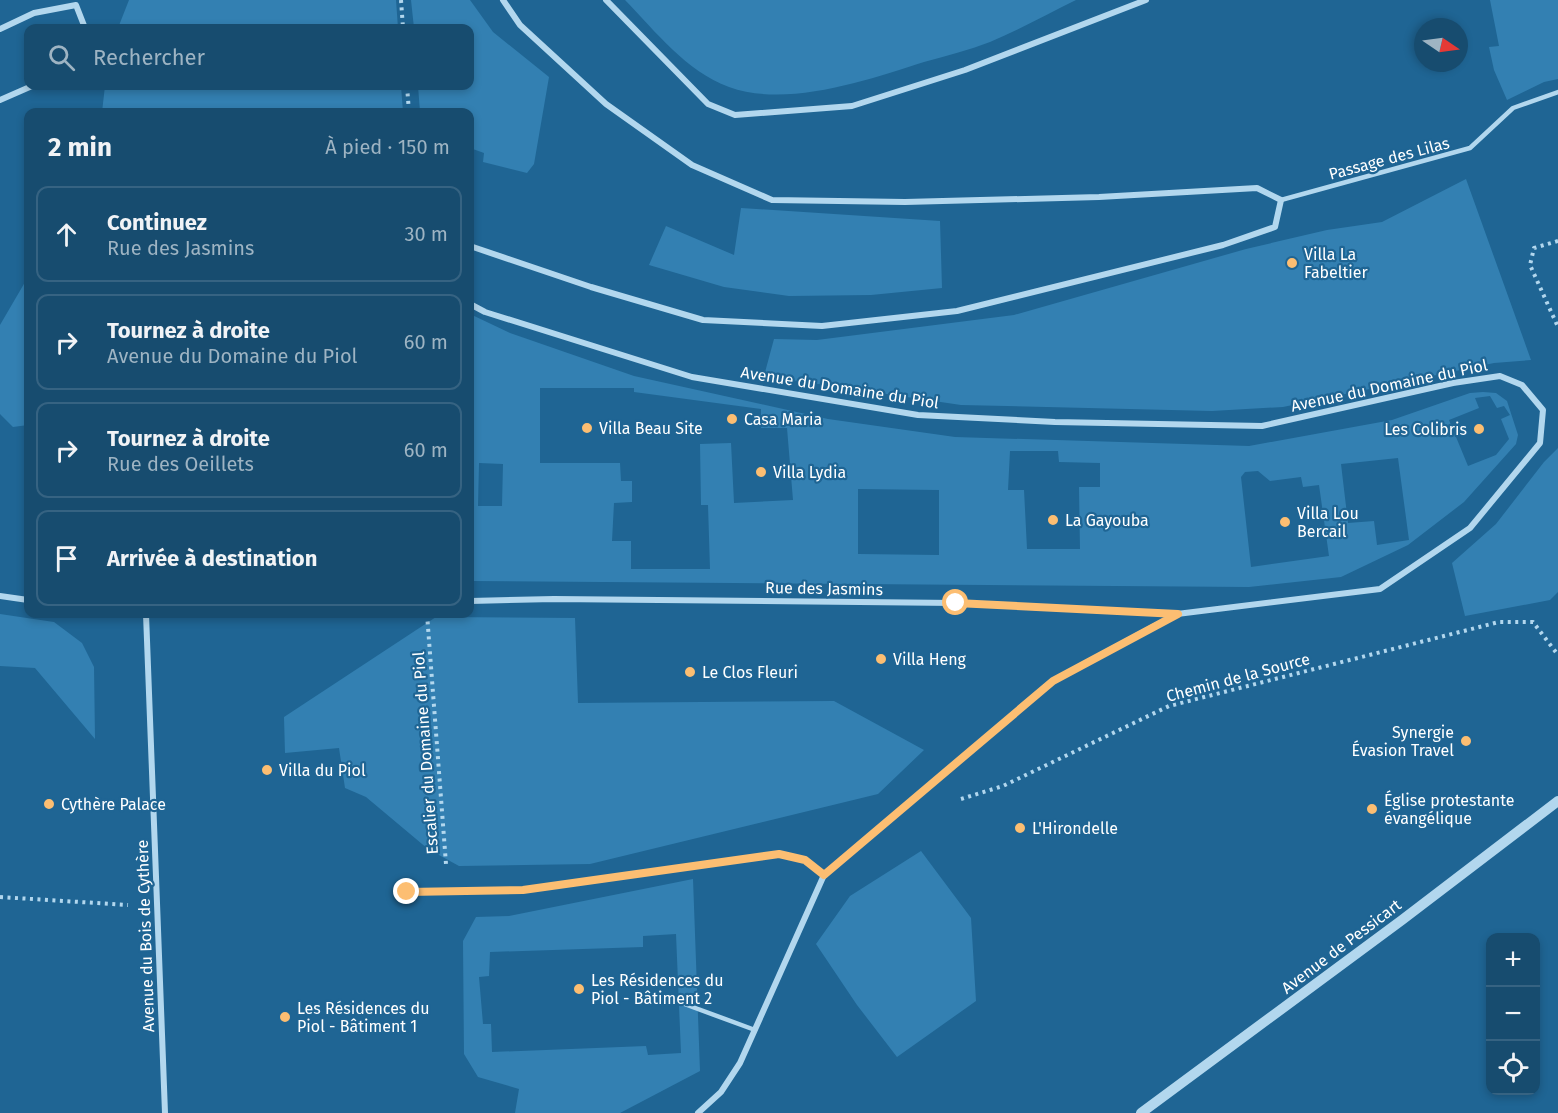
<!DOCTYPE html>
<html lang="fr">
<meta charset="utf-8">
<style>
:root{--surface:#174c6f;--page:#205374;--text:#f1f3f6;--muted:#9eb4c3;--line:#366382}
body{margin:0;font-family:"Fira Sans",sans-serif;background:var(--page);color:var(--text)}
.controls{position:absolute;right:18px;bottom:18px;display:grid;overflow:hidden;border-radius:12px;box-shadow:0 3px 9px #0003}
.controls button{width:54px;height:54px;display:grid;place-items:center;padding:0;border:0;border-bottom:2px solid var(--line);background:var(--surface);color:var(--text);font:30px sans-serif}
.compass{position:absolute;left:1414px;top:18px;width:54px;height:54px;border-radius:50%;background:var(--surface);box-shadow:0 3px 9px #0003;rotate:103deg}
.stop{position:absolute;width:18px;height:18px;margin:-14px;border:4px solid #fcbe72;border-radius:50%;background:#fff}
.stop.end{background:#fcbe72;border-color:#fff;box-shadow:0 2px 6px #0008}
.list{margin:0;padding:0;list-style:none}
h2{display:flex;justify-content:space-between;align-items:center;height:78px;margin:0;padding:0 24px;font-size:26px}
h2 small{font-size:20px;font-weight:400;color:var(--muted)}
.list li{display:grid;grid-template-columns:39px 1fr auto;gap:18px;align-items:center;box-sizing:border-box;height:96px;margin:0 12px 12px;padding:0 12px;border:2px solid var(--line);border-radius:12px}
.list b{display:block;font-size:22px;white-space:nowrap}
.list p{margin:0;font-size:20px;white-space:nowrap;color:var(--muted)}
.list em{font-size:20px;font-style:normal;color:var(--muted)}
.icon{flex:none;width:33px;height:33px;fill:none;stroke:currentColor;stroke-width:2;stroke-linecap:round;stroke-linejoin:round}
.map{position:relative;flex:none;width:1558px;height:1113px;overflow:hidden}
.search{position:absolute;background:var(--surface);box-shadow:0 3px 9px #0003;left:24px;top:24px;width:450px;height:66px;display:flex;align-items:center;gap:15px;box-sizing:border-box;padding:0 21px;border-radius:12px;color:var(--muted);font-size:22px}
.panel{position:absolute;background:var(--surface);box-shadow:0 3px 9px #0003;left:24px;top:108px;width:450px;height:510px;border-radius:12px}
.map>svg:first-child{display:block}
</style>
<div class="map">
<svg width="1558" height="1113" viewBox="0 0 1558 1113">
<rect width="100%" height="100%" fill="#1f6594"/>
<path fill="#3380b2" fill-rule="evenodd" d="M129,0h267l2,28h-280z
M411,0h59l23,32 56,45 -15,87 -7,9 -44,-11 1,-9 -14,-5v-36h-50l-2,-26h52v-58h-56z
M625,0h451c-29,14 -57,30 -86,42 -21,8 -44,14 -66,20 -56,18 -137,46 -195,25 -43,-16 -73,-55 -104,-87z
M1490,0h68v79l-14,3 -37,18 -13,-30 -5,-23 10,-1z
M105,86h296l2,26h-301z
M1466,179l65,181 -37,3 -211,44 -71,4 -251,-6 -197,-29 10,-37 43,1 197,-25 232,-66 81,-19 55,-8z
M741,208l199,13 2,67 -71,7 -82,1 -65,-9 -75,-22 17,-39 68,29z
M28,277v148l-15,2 -13,-13v-89z
M470,314l40,19 124,43 194,43 127,18 294,9 143,-26 78,-27 13,-1 13,1 11,8 11,34 -2,9 -52,58 -56,43 -67,32 -92,10 -777,-6 1,-56h-3zM540,388h94v4l127,17v19h26l6,72 -59,3 -3,-60 -31,1 1,61h7l2,64h-79v-28h-19l2,-38 18,-1v-21h-11l-1,-18h-80zM1490,396l7,12 7,-2 6,9 -9,4 8,20 -13,16 -28,11 -19,-46 30,-12 -4,-10zM1010,451h48l1,11 41,1v24h-21l1,62h-53l-3,-59h-16zM1398,458l11,82 -32,5 -3,-24 -26,2 -7,-59zM479,463l24,1 -1,42h-24zM1258,471l12,10 31,-4 2,10 16,-2 10,71 -78,11 -10,-90 4,-5zM858,489l81,1v65l-81,-1z
M1558,448v144l-8,8 -85,16 -13,-53 44,-39 48,-62z
M0,614l54,8 28,21 12,24 1,72 -60,-71 -35,-2z
M436,617l139,1 3,85 256,-2 90,49 -46,44 -288,70 -131,2 -31,-17 -62,-52 -21,-9 -6,-40 -54,5 -1,-36z
M921,851l50,67 5,83 -79,56 -40,-52 -41,-61 34,-48z
M693,879l7,192 -80,42h-105l4,-24 -41,-12 -14,-23 -1,-113 13,-24 33,-1zM676,934l5,119 -33,2 -2,-9 -154,6 -1,-28h-8l-4,-47 10,-1 1,-24 153,-5v-11z"/>
<g fill="none" stroke-linecap="round" stroke-linejoin="round">
<path stroke="#b2d7ee" stroke-width="4" stroke-dasharray="3 4.5" stroke-linecap="butt" d="M401,0l2,28
M407,86l2,26
M1558,241l-24,7 -4,17 28,62
M427,614l19,250
M961,799l42,-13 166,-80 330,-84h34l25,33
M0,897l128,8"/>
<path stroke="#b2d7ee" stroke-width="4.5" d="M1281,200l189,-52 43,-40 45,-16
M407,892l116,-2 256,-36 26,5 19,16
M679,1002l76,28"/>
<path stroke="#b2d7ee" stroke-width="6" d="M606,0l102,104 27,11 117,-9 113,-36 181,-70
M0,29l34,-16 42,-8 9,23
M0,100l32,-14
M470,246l121,41 112,33 119,6 135,-15 266,-66 52,-18 6,-27 -24,-12 -158,9 -194,5 -133,-2 -80,-35 -86,-61 -86,-79 -17,-25
M470,304l15,8 207,65 226,38 137,7 207,4 191,-43 47,-7 22,9 21,25 -3,33 -70,85 -90,61 -203,25 -124,67 -229,194 -84,188 -19,29 -23,21
M0,596l28,4
M470,601l84,-2 402,4 221,11
M146,614l19,499"/>
<path stroke="#b2d7ee" stroke-width="10" d="M1141,1113l261,-193 156,-119"/>
</g>
<g fill="none" stroke-linecap="round" stroke-linejoin="round">
<path stroke="#fcbe72" stroke-width="8" d="M407,892l116,-2 256,-36 26,6 19,15 229,-194 125,-67 -222,-11"/>
</g>
<g fill="#fcbe72" stroke="#1f6594" stroke-width="2">
<circle cx="1292" cy="263" r="6"/>
<circle cx="732" cy="419" r="6"/>
<circle cx="587" cy="428" r="6"/>
<circle cx="1479" cy="429" r="6"/>
<circle cx="761" cy="472" r="6"/>
<circle cx="1053" cy="520" r="6"/>
<circle cx="1285" cy="522" r="6"/>
<circle cx="881" cy="659" r="6"/>
<circle cx="690" cy="672" r="6"/>
<circle cx="1466" cy="741" r="6"/>
<circle cx="267" cy="770" r="6"/>
<circle cx="49" cy="804" r="6"/>
<circle cx="1372" cy="809" r="6"/>
<circle cx="1020" cy="828" r="6"/>
<circle cx="579" cy="989" r="6"/>
<circle cx="285" cy="1017" r="6"/>
</g>
<g text-anchor="middle" stroke-width="4.5" stroke-linejoin="round" paint-order="stroke">
<g font-size="16" fill="#fff" stroke="#1f6594">
<text transform="translate(1389 158) rotate(-15)" y="6">Passage des Lilas</text>
<text transform="translate(1389 385) rotate(-12)" y="6">Avenue du Domaine du Piol</text>
<text transform="translate(840 387) rotate(9)" y="6">Avenue du Domaine du Piol</text>
<text transform="translate(824 588) rotate(1)" y="6">Rue des Jasmins</text>
<text transform="translate(1238 677) rotate(-15)" y="6">Chemin de la Source</text>
<text transform="translate(425 753) rotate(-94)" y="6">Escalier du Domaine du Piol</text>
<text transform="translate(145 936) rotate(-92)" y="6">Avenue du Bois de Cythère</text>
<text transform="translate(1341 946) rotate(-37)" y="6">Avenue de Pessicart</text>
</g>
<g font-size="16" fill="#fff" stroke="#1f6594" text-anchor="start">
<text x="1304" y="260">Villa La<tspan x="1304" dy="18">Fabeltier</tspan></text>
<text x="744" y="425">Casa Maria</text>
<text x="599" y="434">Villa Beau Site</text>
<text x="1467" y="435" text-anchor="end">Les Colibris</text>
<text x="773" y="478">Villa Lydia</text>
<text x="1297" y="519">Villa Lou<tspan x="1297" dy="18">Bercail</tspan></text>
<text x="1065" y="526">La Gayouba</text>
<text x="893" y="665">Villa Heng</text>
<text x="702" y="678">Le Clos Fleuri</text>
<text x="1454" y="738" text-anchor="end">Synergie<tspan x="1454" dy="18">Évasion Travel</tspan></text>
<text x="279" y="776">Villa du Piol</text>
<text x="1384" y="806">Église protestante<tspan x="1384" dy="18">évangélique</tspan></text>
<text x="61" y="810">Cythère Palace</text>
<text x="1032" y="834">L'Hirondelle</text>
<text x="591" y="986">Les Résidences du<tspan x="591" dy="18">Piol - Bâtiment 2</tspan></text>
<text x="297" y="1014">Les Résidences du<tspan x="297" dy="18">Piol - Bâtiment 1</tspan></text>
</g>
</g>
</svg>
<div class="controls">
<button>+</button>
<button>−</button>
<button><svg class="icon" aria-label="locate" viewBox="0 0 24 24"><circle cx="12" cy="12" r="6"/><path d="M12 2v4M12 18v4M2 12h4M18 12h4"/></svg></button>
</div>
<svg class="compass" viewBox="-18 -18 36 36"><path d="M0-13l5 13h-10z" fill="#e53935"/><path d="M0 13l5-13h-10z" fill="#9eb4c3"/></svg>
<div class="stop" style="left:956px;top:603px"></div>
<div class="stop end" style="left:407px;top:892px"></div>
<div class="search"><svg class="icon" aria-label="search" viewBox="0 0 24 24"><circle cx="10" cy="10" r="6"/><path d="M15 15l6 6"/></svg>Rechercher</div>
<section class="panel">
<h2>2 min<small>À pied · 150 m</small></h2>
<ul class="list">
<li><svg class="icon" aria-label="ahead" viewBox="0 0 24 24"><path d="M12 20V5M6 11l6-6 6 6"/></svg><div><b>Continuez</b><p>Rue des Jasmins</p></div><em>30 m</em></li>
<li><svg class="icon" aria-label="right" viewBox="0 0 24 24"><path d="M7 20v-9h11M14 6l5 5-5 5"/></svg><div><b>Tournez à droite</b><p>Avenue du Domaine du Piol</p></div><em>60 m</em></li>
<li><svg class="icon" aria-label="right" viewBox="0 0 24 24"><path d="M7 20v-9h11M14 6l5 5-5 5"/></svg><div><b>Tournez à droite</b><p>Rue des Oeillets</p></div><em>60 m</em></li>
<li><svg class="icon" aria-label="arrive" viewBox="0 0 24 24"><path d="M6 21V4h12l-3 4 3 4H6"/></svg><div><b>Arrivée à destination</b></div></li>
</ul>
</section>
</div>
